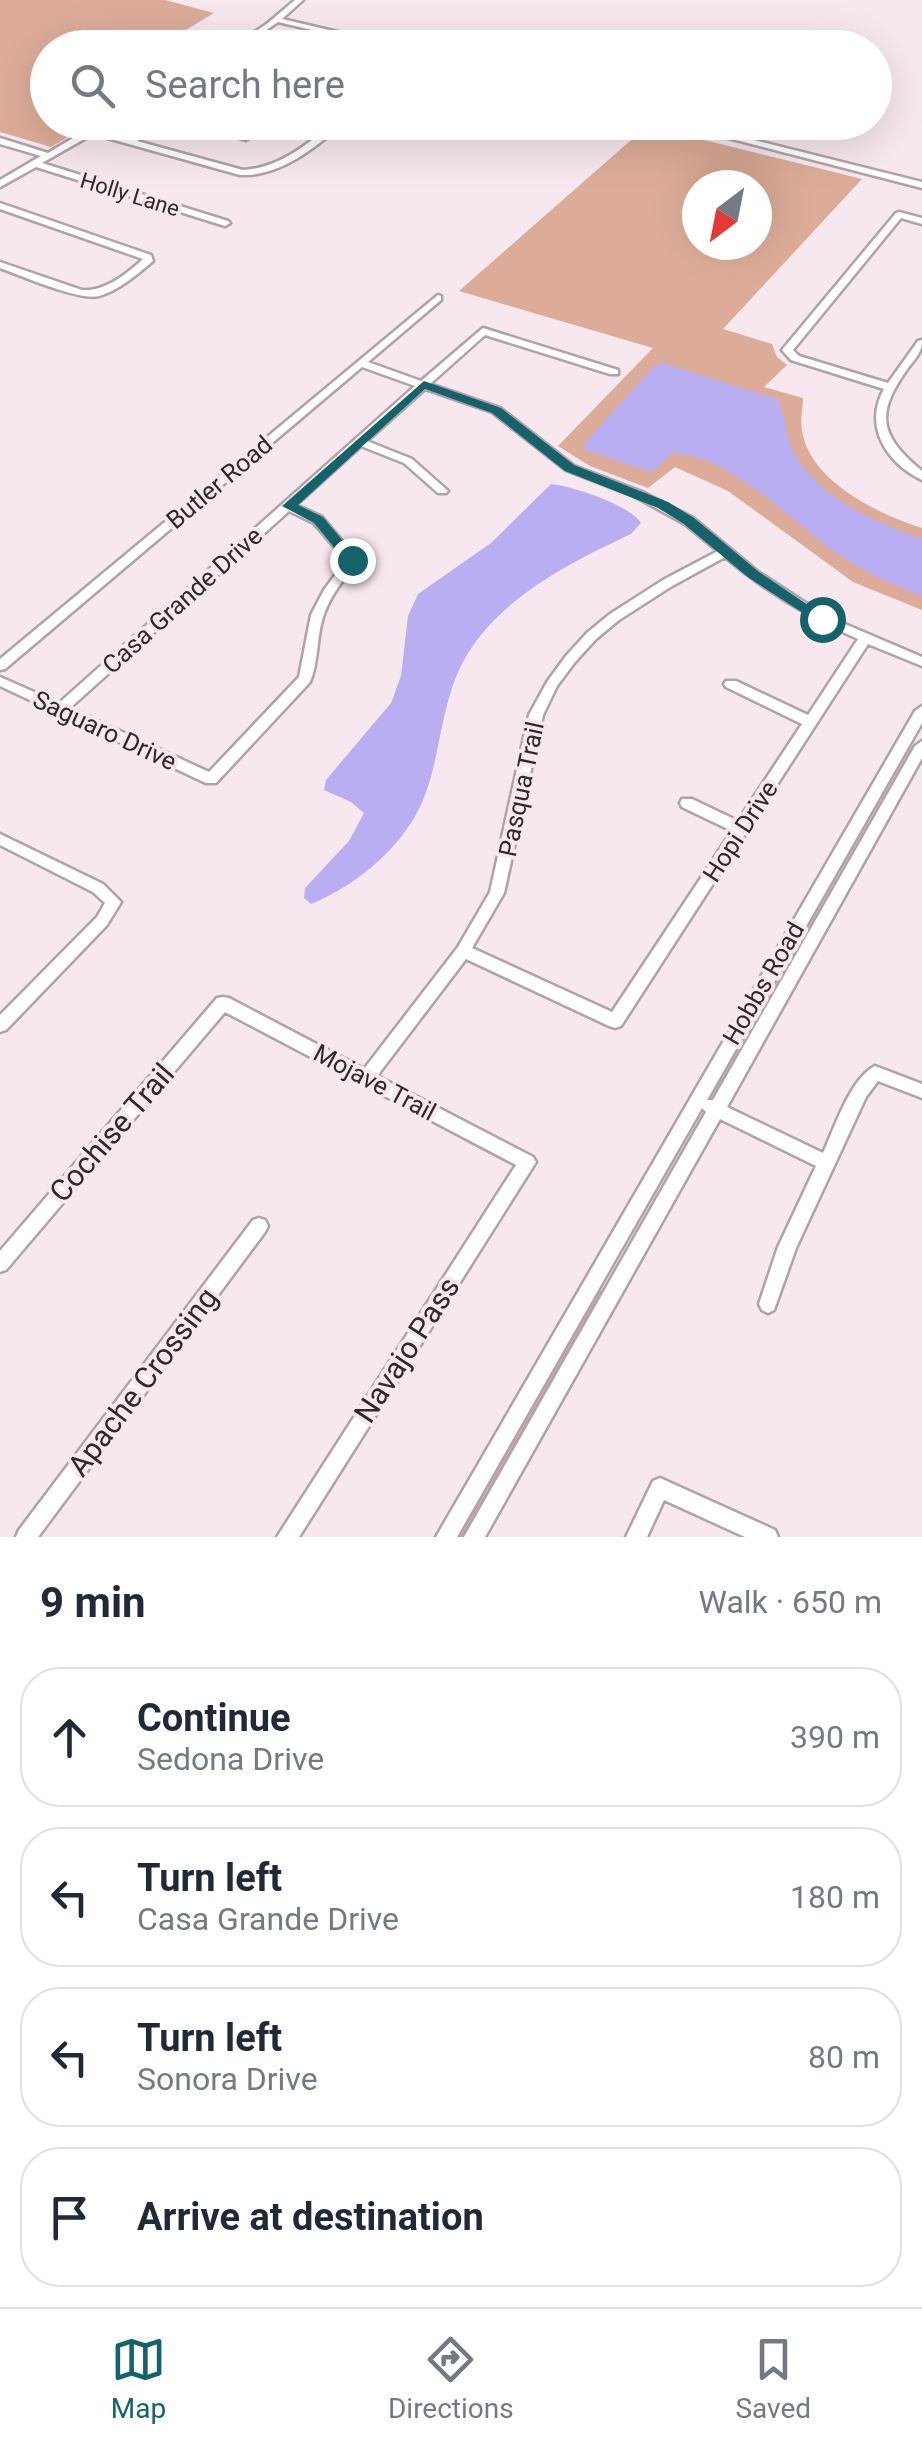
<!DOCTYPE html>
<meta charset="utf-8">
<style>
:root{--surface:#fff;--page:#f6f6f7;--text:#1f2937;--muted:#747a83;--line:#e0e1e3;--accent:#14636b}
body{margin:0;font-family:Roboto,sans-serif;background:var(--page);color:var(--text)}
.compass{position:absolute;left:682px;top:170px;width:90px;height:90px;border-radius:50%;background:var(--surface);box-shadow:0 10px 40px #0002;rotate:212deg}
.stop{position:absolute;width:30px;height:30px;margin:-22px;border:8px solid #14636b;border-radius:50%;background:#fff}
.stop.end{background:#14636b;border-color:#fff;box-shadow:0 2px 10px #0008}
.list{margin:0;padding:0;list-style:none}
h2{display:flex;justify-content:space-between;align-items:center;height:130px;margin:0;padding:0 40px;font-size:42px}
h2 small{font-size:32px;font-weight:400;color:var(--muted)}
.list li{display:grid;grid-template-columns:65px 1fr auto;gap:30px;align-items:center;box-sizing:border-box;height:140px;margin:0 20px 20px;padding:0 20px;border:2px solid var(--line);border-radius:40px}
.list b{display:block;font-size:38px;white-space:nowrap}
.list p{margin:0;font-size:32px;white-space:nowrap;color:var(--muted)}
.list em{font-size:32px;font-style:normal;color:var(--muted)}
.icon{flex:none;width:55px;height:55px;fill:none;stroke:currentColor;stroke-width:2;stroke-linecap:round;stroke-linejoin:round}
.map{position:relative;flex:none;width:922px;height:1537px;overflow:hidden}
.search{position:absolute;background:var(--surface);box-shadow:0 10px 40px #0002;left:30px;right:30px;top:30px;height:110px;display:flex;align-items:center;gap:25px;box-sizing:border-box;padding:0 35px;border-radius:55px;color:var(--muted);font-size:38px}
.sheet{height:770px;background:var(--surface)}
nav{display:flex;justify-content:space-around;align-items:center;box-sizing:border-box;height:140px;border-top:2px solid var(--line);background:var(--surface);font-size:28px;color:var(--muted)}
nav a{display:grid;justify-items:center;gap:5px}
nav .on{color:var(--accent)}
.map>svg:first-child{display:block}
</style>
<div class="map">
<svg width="922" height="1537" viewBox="0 0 922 1537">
<rect width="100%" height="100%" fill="#f7e7ee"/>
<path fill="#dcac98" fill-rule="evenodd" d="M0,0h165l49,13 -28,17 38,11 -11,7h-165v74l43,1 -40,24 -51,-15z
M647,126l215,53 -139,150 49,15 5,13 10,8 -23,22 39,11c0,10 -3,22 -1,32 7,51 76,84 120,98v82l-69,-28 -125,-91 -53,-24 -27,21 -58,-22 -32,-20 95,-98 -194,-57zM697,185h60v60h-60z
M599,1288l3,4 -5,13 -132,232h-10z"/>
<path fill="#b9aef2" d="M662,363l115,36c9,12 7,30 13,45 20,51 84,78 132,95v57c-26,-10 -54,-22 -78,-38 -50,-32 -110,-103 -172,-105l-17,17 -7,1 -63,-21 -1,-6 70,-78z
M551,484c21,2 79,21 90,39l-10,11c-65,30 -147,72 -175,143 -15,37 -17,81 -31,118 -18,49 -67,90 -114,109l-7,-6 1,-10 44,-47 15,-28 -13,-11 -27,-12 2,-10 65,-77 10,-27 7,-60 10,-22 73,-51z"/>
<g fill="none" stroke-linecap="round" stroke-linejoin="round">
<g stroke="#b1a2a9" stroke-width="5">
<path id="minor" d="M295,0h8l-21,19 124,29h-17l-111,-26 -37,26h-10l37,-25z
M100,122h11l-12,8 30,9 24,-17h11l-27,19 106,29c37,-2 64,-26 92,-48h10c-29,25 -65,55 -105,53l-147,-41 -51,29 186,58 2,2 -5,3 -189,-59 -36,20v-7l41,-24 -41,-12v-6l48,15z
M187,122h15l43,12 17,-12h10l-26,18z
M666,122h16l240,60v6z
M0,203l151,52 2,6c-14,12 -35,30 -54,35 -20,5 -77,-20 -99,-28v-6l82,28c23,2 46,-17 61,-31l-143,-50z
M899,212l23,6v6l-21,-6 -108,132 6,6 89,27 30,-42 4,-1c0,12 -6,18 -14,28 -33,46 -29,67 14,103v9c-35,-17 -59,-53 -38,-91l-93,-29 -9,-10 114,-137z
M438,295l3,1v4l-73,62 53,19 62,-53 135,42v4h-8l-125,-39 -55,49 70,24 74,58 68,26 51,26 65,54 68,44 96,41v9l-54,-22 -247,382 -6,2 -6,-2 -143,-67 -89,117 156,81 3,5 -237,375h-22l239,-372 -291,-153 -219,258 -6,2v-21l217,-253 6,-1 6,1 135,71 94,-122 32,-55 39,-177 18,-33 19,-26 21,-23 23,-19 53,-34 55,-29 -33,-27 -51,-28 -68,-26 -74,-58 -67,-23 -58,52 45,18 36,32 -2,2h-8l-34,-30 -43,-17 -65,59 26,12 36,43c-13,18 -28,35 -35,57 -7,22 -4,44 -13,65l-94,101h-10l-206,-97v-9l59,26 356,-317 -53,-19 -357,302 -5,1v-11zM289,511l25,12 32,37 -22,30 -13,25 -12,62 -90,95 -139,-64zM725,557c41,34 85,61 133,82l-50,76 -72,-34h-10l-2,3 2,3 76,37 -64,97 -46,-22h-10l-2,4 2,4 50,24 -120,181 -140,-64 32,-55 39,-178 14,-29 18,-24 21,-23 23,-19 53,-34z
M922,706v17l-215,377h6l202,-354 7,-5v17l-195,349 96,46c12,-26 27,-74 52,-87l47,18v14l-44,-17 -12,16 -70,151 -22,62 -6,3 -6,-3 -3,-6 19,-57 38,-81 -96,-47 -235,418h-21l242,-425 -4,-4 -245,429h-21l479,-826z
M0,834l103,50 18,18 -14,23 -101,105 -6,2v-17l97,-98 8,-14 -12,-11 -93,-47z
M259,1218l6,2 3,6 -3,6 -227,305h-22l3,-7 234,-310z
M660,1478l115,52 3,7h-33l-81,-37 -17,37h-21l27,-56z"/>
</g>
<use href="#minor" fill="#fff" fill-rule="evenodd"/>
</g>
<path fill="#14636b" d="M424,381l77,27 73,57 94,37 26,16 65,54 70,47 -12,3 -68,-44 -65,-54 -26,-16 -93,-37 -73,-58 -67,-24 -127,116 25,12 36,43 -12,3 -33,-40 -32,-17z"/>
<g text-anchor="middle" stroke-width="8" stroke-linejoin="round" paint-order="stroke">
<g font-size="22" fill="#2f292c" stroke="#f7e7ee">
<text transform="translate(130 194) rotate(17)" y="8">Holly Lane</text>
</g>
<g font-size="25" fill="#2f292c" stroke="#f7e7ee">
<text transform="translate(219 482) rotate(-40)" y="9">Butler Road</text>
<text transform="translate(182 600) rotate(-42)" y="9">Casa Grande Drive</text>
<text transform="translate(105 730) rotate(25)" y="9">Saguaro Drive</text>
<text transform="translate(521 789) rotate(-78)" y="9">Pasqua Trail</text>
<text transform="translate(740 831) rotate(-57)" y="9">Hopi Drive</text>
<text transform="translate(763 983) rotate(-60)" y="9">Hobbs Road</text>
<text transform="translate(375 1082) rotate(28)" y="9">Mojave Trail</text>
</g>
<g font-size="30" fill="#2f292c" stroke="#f7e7ee">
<text transform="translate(112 1133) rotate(-49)" y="10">Cochise Trail</text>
<text transform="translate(407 1350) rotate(-57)" y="10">Navajo Pass</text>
<text transform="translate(143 1382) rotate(-53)" y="10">Apache Crossing</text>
</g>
</g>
</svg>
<svg class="compass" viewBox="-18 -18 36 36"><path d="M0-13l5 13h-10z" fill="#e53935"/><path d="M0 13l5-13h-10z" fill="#747a83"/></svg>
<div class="stop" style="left:822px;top:619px"></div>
<div class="stop end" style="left:352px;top:560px"></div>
<div class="search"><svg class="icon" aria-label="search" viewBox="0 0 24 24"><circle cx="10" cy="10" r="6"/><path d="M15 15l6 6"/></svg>Search here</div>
</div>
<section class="sheet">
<h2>9 min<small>Walk · 650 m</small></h2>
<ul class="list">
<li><svg class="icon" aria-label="ahead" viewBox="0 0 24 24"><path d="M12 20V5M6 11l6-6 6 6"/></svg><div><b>Continue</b><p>Sedona Drive</p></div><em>390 m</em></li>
<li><svg class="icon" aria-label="left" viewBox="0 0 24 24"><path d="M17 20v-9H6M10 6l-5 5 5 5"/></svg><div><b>Turn left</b><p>Casa Grande Drive</p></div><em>180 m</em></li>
<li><svg class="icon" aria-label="left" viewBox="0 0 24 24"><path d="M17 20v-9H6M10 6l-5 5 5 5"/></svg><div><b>Turn left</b><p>Sonora Drive</p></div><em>80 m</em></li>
<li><svg class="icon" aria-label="arrive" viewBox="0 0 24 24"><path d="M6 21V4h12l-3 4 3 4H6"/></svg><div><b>Arrive at destination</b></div></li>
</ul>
</section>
<nav>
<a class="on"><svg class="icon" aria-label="map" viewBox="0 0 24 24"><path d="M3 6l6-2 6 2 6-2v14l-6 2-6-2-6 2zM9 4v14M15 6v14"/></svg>Map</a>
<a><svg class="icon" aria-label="directions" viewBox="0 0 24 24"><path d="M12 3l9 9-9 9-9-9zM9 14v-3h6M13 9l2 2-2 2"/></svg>Directions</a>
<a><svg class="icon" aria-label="saved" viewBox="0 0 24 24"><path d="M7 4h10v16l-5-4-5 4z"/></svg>Saved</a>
</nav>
